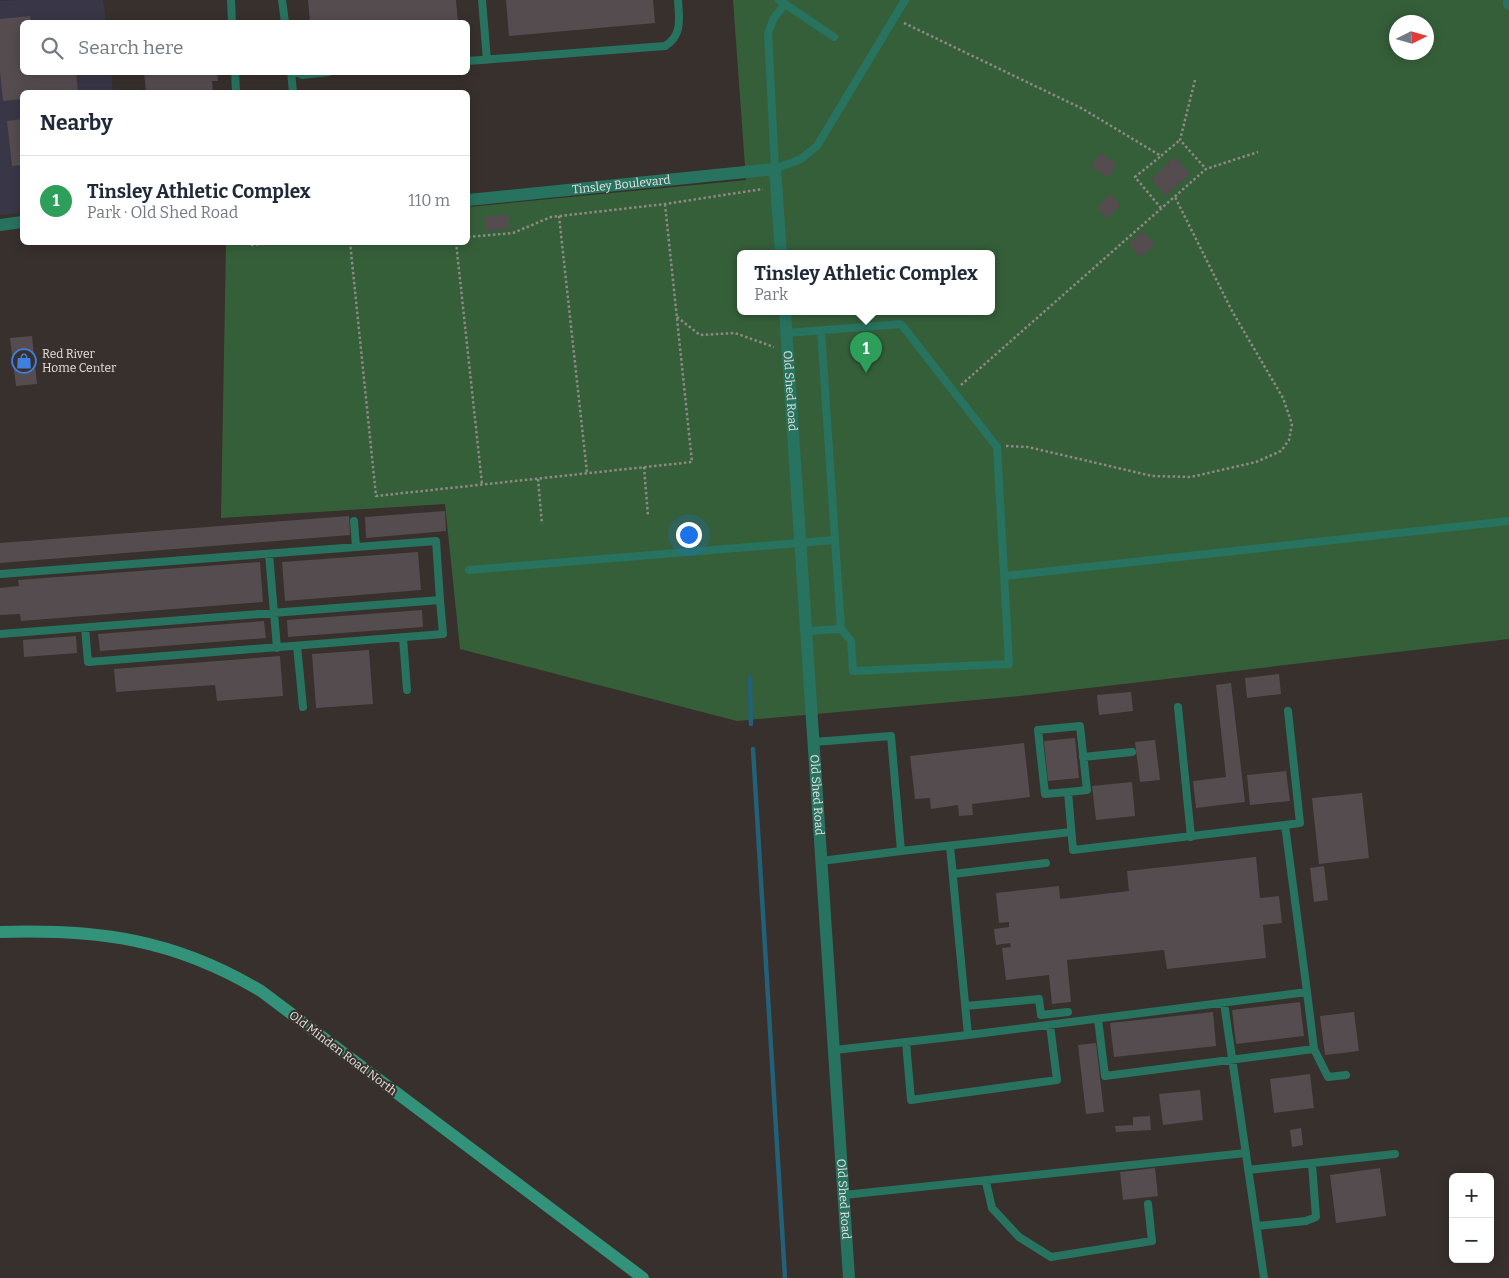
<!DOCTYPE html>
<meta charset="utf-8">
<style>
:root{--surface:#fff;--page:#f6f6f7;--text:#1f2937;--muted:#747a83;--line:#e0e1e3;--accent:#7d613b}
body{margin:0;font-family:Bitter,serif;background:var(--page);color:var(--text)}
.controls{position:absolute;right:15px;bottom:15px;display:grid;overflow:hidden;border-radius:8px;box-shadow:0 2px 12px #0003}
.controls button{width:45px;height:45px;display:grid;place-items:center;padding:0;border:0;border-bottom:1px solid var(--line);background:var(--surface);color:var(--text);font:25px sans-serif}
.compass{position:absolute;left:1389px;top:15px;width:45px;height:45px;border-radius:50%;background:var(--surface);box-shadow:0 2px 12px #0003;rotate:85deg}
.you{position:absolute;left:688px;top:534px;width:18px;height:18px;margin:-12px;border:4px solid #fff;border-radius:50%;background:#1a73e8;box-shadow:0 0 0 8px #1a73e833}
.badge{display:grid;place-items:center;width:32px;height:32px;border-radius:50%;background:var(--accent);color:#fff;font-size:16px;font-weight:700}
.pin{position:absolute;translate:-50% -41px;filter:drop-shadow(0 1px 2px #0008)}
.pin::after{content:'';position:absolute;top:26px;width:18px;height:15px;background:inherit;clip-path:polygon(0 0,100% 0,50% 100%)}
.popup{position:absolute;left:737px;top:250px;width:258px;height:65px;box-sizing:border-box;display:grid;place-content:center;border-radius:8px;background:var(--surface);filter:drop-shadow(0 1px 4px #0005);font-size:16px;white-space:nowrap;color:var(--muted)}
.popup b{font-size:19px;color:var(--text)}
.popup::after{content:'';position:absolute;left:50%;top:100%;margin-left:-10px;border:10px solid transparent;border-top-color:var(--surface)}
.list{margin:0;padding:0;list-style:none}
h2{display:flex;justify-content:space-between;align-items:center;height:65px;margin:0;padding:0 20px;font-size:21px}
h2 small{font-size:16px;font-weight:400;color:var(--muted)}
.list li{display:grid;grid-template-columns:32px 1fr auto;gap:15px;align-items:center;box-sizing:border-box;height:90px;padding:0 20px;border-top:1px solid var(--line)}
.list b{display:block;font-size:19px;white-space:nowrap}
.list p{margin:0;font-size:16px;white-space:nowrap;color:var(--muted)}
.list em{font-size:16px;font-style:normal;color:var(--muted)}
.icon{flex:none;width:28px;height:28px;fill:none;stroke:currentColor;stroke-width:2;stroke-linecap:round;stroke-linejoin:round}
.map{position:relative;flex:none;width:1509px;height:1278px;overflow:hidden}
.search{position:absolute;background:var(--surface);box-shadow:0 2px 12px #0003;left:20px;top:20px;width:450px;height:55px;display:flex;align-items:center;gap:12px;box-sizing:border-box;padding:0 18px;border-radius:8px;color:var(--muted);font-size:19px}
.panel{position:absolute;background:var(--surface);box-shadow:0 2px 12px #0003;left:20px;top:90px;width:450px;height:155px;border-radius:8px}
.map>svg:first-child{display:block}
</style>
<div class="map">
<svg width="1509" height="1278" viewBox="0 0 1509 1278">
<rect width="100%" height="100%" fill="#37302c"/>
<path fill="#393648" d="M17,0h86l3,22h-84v50l89,1 2,19 25,-3v3h-116v121l-22,2v-214z"/>
<path fill="#355f39" fill-rule="evenodd" d="M733,0h776v639l-489,57 -283,25 -277,-72 -15,-145 -224,14 5,-275 242,-1v-35l278,-27zM1396,22h30v30h-30zM741,254h250v58h-250z"/>
<g fill="none" stroke-linecap="round" stroke-linejoin="round">
<path stroke="#226177" stroke-width="4.5" d="M750,677l1,47
M753,749l32,529"/>
</g>
<path fill="#554c4f" d="M308,0h148l2,22h-71v-2l-5,2h-72z
M506,0h147l2,23 -146,13z
M30,16l1,6h-9v50h54l2,20h-56v7l-19,2 -3,-30v-52z
M144,72h73l1,9h-6l1,11h-67z
M22,119v46l-10,1 -5,-45z
M1101,153l16,11 -9,14 -17,-12z
M1175,157l15,17 -24,22 -15,-17z
M1110,194l11,11 -14,14 -11,-11z
M508,214l1,14 -23,3 -2,-14z
M1143,231l12,14 -15,12 -11,-13z
M32,336l5,48 -21,2 -6,-48z
M445,511l1,20 -80,7 -1,-21z
M349,516l1,19 -350,28v-20z
M418,552l3,38 -136,11 -3,-39z
M260,562l3,40 -242,19 -1,-7 -20,1v-27l19,-2 -1,-6z
M422,610l1,17 -135,10 -1,-17z
M264,621l2,17 -166,13 -2,-17z
M76,636l1,17 -53,4 -1,-17z
M369,650l4,54 -57,4 -4,-54z
M280,656l3,40 -66,5 -2,-16 -99,7 -2,-23z
M1279,674l2,20 -34,4 -2,-20z
M1231,683l14,119 -49,6 -3,-27 33,-4 -10,-92z
M1131,692l2,19 -34,4 -2,-20z
M1075,738l4,40 -31,3 -4,-40z
M1155,740l5,40 -20,2 -5,-40z
M1024,743l6,54 -58,7 1,11 -14,1 -1,-11 -27,4 -1,-11 -15,1 -5,-43z
M1286,771l4,30 -40,4 -3,-30z
M1132,782l3,34 -39,4 -4,-34z
M1362,793l7,65 -50,6 -7,-66z
M1256,857l4,41 19,-2 3,27 -19,2 3,33 -99,11 -3,-19 -97,10 4,42 -19,2 -3,-29 -43,5 -4,-32 9,-1 -1,-4 -14,2 -2,-16 15,-2v-5l-10,1 -3,-30 63,-7 1,13 69,-8 -2,-20z
M1324,866l4,34 -14,2 -4,-34z
M1300,1002l4,34 -68,8 -4,-34z
M1213,1012l3,34 -102,11 -4,-34z
M1354,1012l5,39 -34,4 -5,-39z
M1096,1043l8,69 -18,2 -8,-69z
M1310,1074l4,34 -40,5 -4,-34z
M1200,1090l3,30 -40,5 -4,-31z
M1150,1116l1,14 -35,2 -1,-6 18,-1v-8z
M1301,1128l2,17 -11,2 -2,-17z
M1155,1168l3,28 -35,4 -3,-28z
M1380,1168l6,48 -50,7 -6,-48z"/>
<g fill="none" stroke-linecap="round" stroke-linejoin="round">
<path stroke="#8e8985" stroke-width="2.5" stroke-dasharray="2.5 2.5" stroke-linecap="butt" d="M904,23l179,86 78,47 19,-16
M1195,80l-15,60 26,29
M1161,208l-26,-31 26,-21
M559,216l28,257
M468,237l45,-4 38,-16 114,-13 98,-15
M350,242l26,254 316,-34 -27,-258
M456,242l26,242
M251,245l30,-3
M677,317l23,18 35,-2 39,14
M961,385l245,-216 52,-17
M1006,446l22,1 124,29 39,1 65,-15 25,-11 8,-11 3,-16 -9,-26 -51,-87 -57,-114
M644,467l4,49
M538,479l4,45"/>
<path stroke="#27735f" stroke-width="8" d="M231,0l1,22
M282,0l3,22
M482,0l5,60
M779,0l55,37
M785,4l-11,14 -6,15 7,136 26,-10 16,-13 88,-146
M468,61l197,-15c18,-11 14,-28 13,-46
M235,72l1,20
M291,72l2,20
M296,72l6,3 27,-3
M787,333l114,-9 96,123 12,217 -156,7 -2,-30 -10,-12 -20,-299
M354,521l2,26
M269,554l8,94
M469,570l366,-30
M0,574l436,-33 4,59 -440,34
M1005,576l504,-55
M85,628l3,34 355,-28 -3,-34
M806,631l35,-2
M403,638l4,52
M297,646l6,61
M1178,707l13,130
M814,742l77,-6 10,115 -80,10
M1083,757l49,-5
M1285,825l15,-2 -12,-112
M950,846l18,189
M901,851l170,-19
M953,874l93,-11
M1224,1003l40,275
M966,1006l73,-7 2,16 27,-3
M1098,1019l7,57 209,-27 -7,-57
M906,1042l5,58 146,-20 -7,-55
M1314,1049l14,28 18,-2
M835,1050l133,-15 339,-43 -22,-167 -212,25 -5,-58 19,-2 -7,-64 -42,4 7,64 23,-2
M1248,1170l147,-16
M986,1182l6,26 27,29 32,20 101,-16 -4,-37
M844,1195l402,-42
M1257,1226l49,-5 10,-4 -4,-53"/>
<g stroke="#27735f" stroke-width="12">
<path d="M1509,0v4"/>
<path id="s1" d="M468,200l307,-31 6,85"/>
<path d="M0,225l22,-3"/>
<path id="s2" d="M785,312l64,966"/>
</g>
<path stroke="#32937a" stroke-width="12" d="M0,932c99,-3 174,7 261,59l382,287"/>
</g>
<defs>
<g id="shop-ring" transform="scale(1.25)"><circle r="9.5" fill="#37302c" stroke="#3f7fe0" stroke-width="1.5"/><path d="M-5-2.5h2.3a2.7 3.5 0 0 1 5.4 0H5L5.5 6h-11ZM-1.5-2.5h3a1.5 2.3 0 0 0-3 0Z" fill="#3f7fe0"/></g>
</defs>
<g fill-rule="evenodd">
<use href="#shop-ring" x="24" y="361"/>
</g>
<g text-anchor="middle" stroke-width="4" stroke-linejoin="round" paint-order="stroke">
<g font-size="12" fill="#e6e2df" stroke="#37302c">
<text dy="4" stroke="none"><textPath href="#s1" startOffset="154">Tinsley Boulevard</textPath></text>
<text dy="4" stroke="none"><textPath href="#s2" startOffset="79">Old Shed Road</textPath></text>
<text dy="4" stroke="none"><textPath href="#s2" startOffset="484">Old Shed Road</textPath></text>
<text transform="translate(343 1053) rotate(37)" y="4">Old Minden Road North</text>
<text dy="4" stroke="none"><textPath href="#s2" startOffset="889">Old Shed Road</textPath></text>
</g>
<g font-size="12" fill="#e6e2df" stroke="#37302c" text-anchor="start">
<text x="42" y="358">Red River<tspan x="42" dy="14">Home Center</tspan></text>
</g>
</g>
</svg>
<div class="controls">
<button>+</button>
<button>−</button>
</div>
<svg class="compass" viewBox="-18 -18 36 36"><path d="M0-13l5 13h-10z" fill="#e53935"/><path d="M0 13l5-13h-10z" fill="#747a83"/></svg>
<div class="you"></div>
<div class="pin badge" style="left:866px;top:373px;background:#2e9e5b">1</div>
<div class="popup"><b>Tinsley Athletic Complex</b>Park</div>
<div class="search"><svg class="icon" aria-label="search" viewBox="0 0 24 24"><circle cx="10" cy="10" r="6"/><path d="M15 15l6 6"/></svg>Search here</div>
<section class="panel">
<h2>Nearby<small></small></h2>
<ul class="list">
<li><span class="badge" style="background:#2e9e5b">1</span><div><b>Tinsley Athletic Complex</b><p>Park · Old Shed Road</p></div><em>110 m</em></li>
</ul>
</section>
</div>
